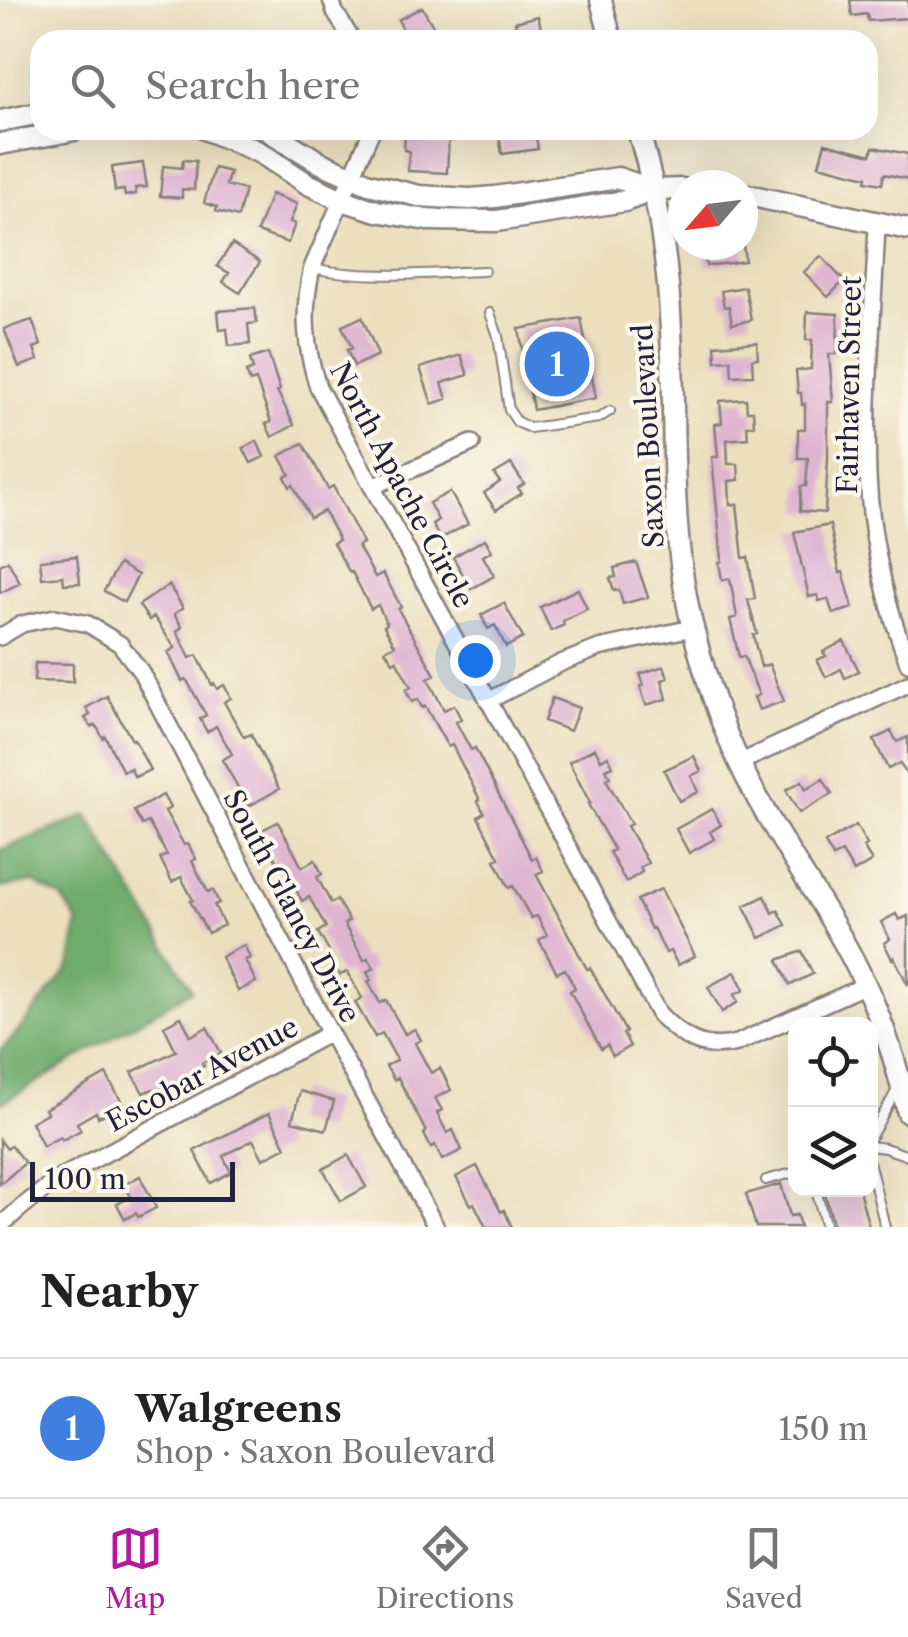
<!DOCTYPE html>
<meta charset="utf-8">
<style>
:root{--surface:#fff;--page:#f2f2f2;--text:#222;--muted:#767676;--line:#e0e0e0;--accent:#b5179e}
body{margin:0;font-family:"Libre Caslon Text",serif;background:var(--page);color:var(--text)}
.controls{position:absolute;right:30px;bottom:30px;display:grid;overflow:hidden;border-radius:20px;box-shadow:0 10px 40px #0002}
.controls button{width:90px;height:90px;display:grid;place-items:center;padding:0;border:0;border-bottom:2px solid var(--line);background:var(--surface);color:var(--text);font:50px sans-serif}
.compass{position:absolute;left:668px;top:170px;width:90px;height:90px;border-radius:50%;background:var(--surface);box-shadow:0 10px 40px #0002;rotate:242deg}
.scale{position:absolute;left:30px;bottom:25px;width:205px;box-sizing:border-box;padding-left:10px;border:5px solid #22223b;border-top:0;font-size:28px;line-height:35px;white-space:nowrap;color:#22223b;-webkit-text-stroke:8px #fbf7ec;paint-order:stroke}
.you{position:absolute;left:475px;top:660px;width:35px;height:35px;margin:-25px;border:8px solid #fff;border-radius:50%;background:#1a73e8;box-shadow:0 0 0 15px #1a73e833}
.badge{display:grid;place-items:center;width:65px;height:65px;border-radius:50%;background:var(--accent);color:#fff;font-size:32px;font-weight:700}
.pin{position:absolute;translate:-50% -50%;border:5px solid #fff;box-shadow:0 2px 10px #0006}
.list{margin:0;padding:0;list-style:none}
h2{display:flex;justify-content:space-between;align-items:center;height:130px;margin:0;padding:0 40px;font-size:42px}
h2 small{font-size:32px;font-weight:400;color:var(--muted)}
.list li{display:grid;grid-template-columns:65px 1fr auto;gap:30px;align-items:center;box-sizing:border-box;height:140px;padding:0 40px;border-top:2px solid var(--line)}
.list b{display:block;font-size:38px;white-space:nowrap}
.list p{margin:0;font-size:32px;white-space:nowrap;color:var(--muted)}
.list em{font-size:32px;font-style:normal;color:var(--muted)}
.icon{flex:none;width:55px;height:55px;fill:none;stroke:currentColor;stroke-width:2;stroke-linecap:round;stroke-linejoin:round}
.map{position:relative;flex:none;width:908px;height:1227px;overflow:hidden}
.search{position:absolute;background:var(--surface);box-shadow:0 10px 40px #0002;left:30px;right:30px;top:30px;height:110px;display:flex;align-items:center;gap:25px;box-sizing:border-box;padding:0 35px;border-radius:30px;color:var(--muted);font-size:38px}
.sheet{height:270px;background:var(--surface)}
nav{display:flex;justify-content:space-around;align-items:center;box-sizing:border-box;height:140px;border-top:2px solid var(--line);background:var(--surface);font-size:28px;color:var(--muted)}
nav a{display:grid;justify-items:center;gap:5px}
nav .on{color:var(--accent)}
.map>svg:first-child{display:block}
</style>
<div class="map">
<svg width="908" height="1227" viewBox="0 0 908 1227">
<rect width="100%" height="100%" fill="#fbf7ec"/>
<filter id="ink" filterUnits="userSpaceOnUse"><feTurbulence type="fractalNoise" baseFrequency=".01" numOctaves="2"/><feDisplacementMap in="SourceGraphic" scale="20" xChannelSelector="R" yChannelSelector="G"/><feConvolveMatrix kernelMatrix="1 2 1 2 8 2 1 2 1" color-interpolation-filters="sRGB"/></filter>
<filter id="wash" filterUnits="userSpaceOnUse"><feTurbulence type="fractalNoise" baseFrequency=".0048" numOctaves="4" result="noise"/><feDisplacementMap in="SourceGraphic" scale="40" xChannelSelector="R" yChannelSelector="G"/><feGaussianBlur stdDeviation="2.25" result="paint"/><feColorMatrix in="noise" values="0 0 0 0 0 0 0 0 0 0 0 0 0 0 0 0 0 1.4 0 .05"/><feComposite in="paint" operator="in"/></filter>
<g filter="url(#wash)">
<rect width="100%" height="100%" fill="#ecdfbe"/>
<path fill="#6eab6c" stroke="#486654" stroke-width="2.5" d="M87,815l105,175 -192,114v-55l10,-8 60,-74 8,-45 -16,-24 -30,-16 -32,6v-38z"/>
<g id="blocks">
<path fill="#deb4d1" d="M850,0h58v18l-40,3 -1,-7 -15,2z
M422,7l19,33h-32l-11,-20z
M538,16l6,24h-24l-5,-18z
M405,130l44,3 -2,40 -39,-2 1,-20 -5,-1z
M498,130h37l3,19 -36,5z
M825,143l46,12 2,-8 35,7v25l-24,-5 -2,10 -16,-3 1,-4 -48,-12z
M183,160l13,1 -2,29 -12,-1v9l-22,-2 3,-30 19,2z
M143,163l4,24 -12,1 1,6 -11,2 -1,-6 -9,1 -3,-24z
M214,168l16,4 -4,13 19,5 -7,27 -22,-6 1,-4 -13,-4z
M271,194l26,10 -7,18 5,2 -7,19 -31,-11z
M232,244l28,18 -20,31 -17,-11 6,-9 -12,-7z
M703,245h40l2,16 -39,5z
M821,256l23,25 -16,16 -24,-25z
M745,287l6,33 -19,4 -3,-18 -5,1 -3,-16z
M255,308l2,15 -9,1 2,20 -21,2 -2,-17 -7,1 -2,-19z
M807,312l31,2 -1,40h-8l4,48h-5v56l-3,55 -25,-2 1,-25h5l2,-28h-10v-29h7v-25l-3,1 -1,-12h-3l-2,-22 15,-2 1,-29h-6z
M362,317l16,38 -24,11 -7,-16 5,-2 -10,-22z
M581,318l15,80 -63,12 -14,-81z
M32,320l9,25 -7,3 4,12 -19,7 -15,-38z
M757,342l1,16 -6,1 1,16 -21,1 -1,-16 -15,1 -1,-16z
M268,353l12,37 -3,1 17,34 -22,12 -6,-13 5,-2 -15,-42 -6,2 -4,-10 7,-3 -3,-10z
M461,355l7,20 -26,8 5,16 -15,5 -12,-36z
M746,399l1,12h6l1,14 -7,1 1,12 -21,2 1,24h10l1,16 -10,1 1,24 7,-1 6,54 5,-1 7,42 -7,1 9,34 -4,1 8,32 8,-3 15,37 -25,9 -5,-13 5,-2 -15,-39 -5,1 -9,-38 7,-2 -7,-38 -8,1 -3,-18 3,-1 -10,-104h6l-3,-33 7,-1 -2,-22z
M257,441l7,16 -13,6 -8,-15z
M303,443l25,46 5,-3 30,57 -5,3 17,31 8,-4 18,34 -3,2 37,66 -7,4 16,31 10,-5 7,14 -5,3 15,28 4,-2 57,111 4,-2 7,14 -7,3 51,95 3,-1 36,64 -3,2 7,12 -17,10 -6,-11 -6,4 -31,-58 5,-3 -10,-19 -8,4 -18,-33 8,-5 -10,-19 -6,2 -18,-32 -4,2 -14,-28 4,-2 -21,-41 6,-4 -6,-12 2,-1 -28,-55 -4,2 -23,-41 -3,2 -4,-9 -6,3 -6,-12 5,-3 -15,-27 -3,2 -8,-12 10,-5 -11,-19 3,-2 -9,-19 -7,4 -19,-37 -2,1 -17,-30 6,-3 -15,-29 -14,7 -17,-33 -3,2 -5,-10 5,-3 -10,-18z
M511,464l13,20 -6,4 4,5 -26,17 -12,-17 16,-11 -6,-8z
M450,492l18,32 -28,15 -8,-15 6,-4 -9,-17z
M830,525l10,48 3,-1 10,36 -20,6 -5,-15 -9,2 -1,-6 -9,2 -15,-65z
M485,539l7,12 -9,5 11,20 -23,13 -18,-32z
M77,556l3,27 -16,1 -1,-8 -21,2 -2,-18z
M8,561l12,22 -20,10v-28z
M636,562l12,35 -25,7 -4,-14 -5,1 -4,-13 6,-1 -2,-9z
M119,564l19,11 -14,27 -20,-11z
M169,585l14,23 -9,6 8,13 -5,4 13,27 7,-3 15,30 2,-2 3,6 7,-4 7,13 -7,4 20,35 7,-3 28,55 -30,17 -27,-46 10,-6 -16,-28 -9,6 -7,-13 6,-4 -20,-36 -4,2 -14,-29 7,-4 -21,-31 -5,3 -10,-15z
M578,589l9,20 -24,12 1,4 -13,6 -11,-24z
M504,603l19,35 -17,9 -11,-22 -7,4 -7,-14z
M844,641l15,30 -14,7 -4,-9 -15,8 -9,-17 9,-4 -3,-4z
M35,663l38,1v18l-39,-1z
M664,666l4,12 -6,2 5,19 -21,6 -6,-19 4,-1 -4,-11z
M107,696l25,44 2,-1 16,31 -15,7 -5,-9 -7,4 -18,-36 -2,2 -7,-13 -5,2 -6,-9 5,-3 -4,-7z
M552,698l27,10 -9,23 -26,-10z
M891,731l6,11 11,-5v40l-8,-14 -12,6 -14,-29z
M595,748l6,12 7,-4 5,10 -7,3 4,8 -4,2 25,45 -4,2 21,37 -8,4 2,5 -16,10 -17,-30 5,-2 -26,-46 2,-1 -21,-41z
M694,756l7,15 -10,5 7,16 -19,9 -15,-31z
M823,779l9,15 -33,19 -13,-23 16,-9 4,8z
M163,795l7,13 -5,3 19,34 4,-1 8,15 -4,2 16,31 5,-2 6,13 -5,2 10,20 -16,8 -18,-32 3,-1 -12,-23 -9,5 -12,-24 7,-3 -19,-33 -6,3 -8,-14z
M712,809l9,16 -11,7 4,7 -25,14 -13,-24z
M278,822l24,45 13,-7 7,14 -5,3 14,26 6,-3 12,21 -5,3 20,36 4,-2 6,10 -7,4 4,8 -3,1 12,22 6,-3 19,34 10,-5 6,11 -6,3 16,30 9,-5 11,22 -16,8 7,12 -5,3 10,20 6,-3 9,20 -20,10 -7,-15 -4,3 -7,-14 2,-2 -28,-54 -4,2 -8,-14 11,-6 -15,-27 -7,4 -20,-35 7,-4 -15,-26 -7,3 -9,-16 2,-1 -15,-26 8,-5 -17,-30 -7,4 -22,-41 -3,2 -17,-31z
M856,825l11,20 -4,2 9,14 -18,11 -12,-20 -9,5 -8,-14z
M661,889l34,67 -17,9 -8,-14 -4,2 -13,-25 -2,1 -14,-29z
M765,896l8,17 5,-3 8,15 -26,13 -16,-32z
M896,914l3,6 9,-4v69l-14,-28 -2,2 -8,-16 6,-4 -9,-17z
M244,945l6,13 -5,2 11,22 -18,9 -17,-34z
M802,951l11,23 -23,11 -12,-25z
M735,972l9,18 -10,5 4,7 -16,10 -14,-25z
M181,1017l10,19 16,-9 14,26 -19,10 2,3 -24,14 -25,12 -2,-3 -10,4 -11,-21 44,-21 -12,-25z
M106,1074l18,32 -26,11 -2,-5 -19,11 4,7 -19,10 -2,-3 -17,9 -12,-24 16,-9 -2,-4z
M300,1091l34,10 -8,29 -34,-9z
M269,1113l17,34 -23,12 -10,-19 -30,16 8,16 -20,11 -17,-32z
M0,1140l7,9 4,-3 14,17 -25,21z
M348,1155l18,32 -25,14 -18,-32z
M477,1166l24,46 3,-2 8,17h-26l-12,-24 -3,2 -15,-28z
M140,1176l16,32 -18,9 -2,-4 -11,6 -8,-15 14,-7 -6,-13z
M781,1184l9,32 7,-1 3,12h-44l-10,-33z
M824,1190h35l10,37h-35z"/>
</g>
</g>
<g filter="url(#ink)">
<use href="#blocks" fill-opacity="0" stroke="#87807c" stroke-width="2.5"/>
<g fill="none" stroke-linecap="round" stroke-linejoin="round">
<g stroke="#87807c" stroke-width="12">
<path id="lane" d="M312,268c57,12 115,5 172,3
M490,313l8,23 11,74 8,12 13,6 69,-10 11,-7
M870,1138l28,-50
M870,1146l15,2 23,8
M870,1165l15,62
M766,1180l30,-8
M816,1190l10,37"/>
</g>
<g stroke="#87807c" stroke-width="20">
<path id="street" d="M331,0l4,12 17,28
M372,130l-60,138c-10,42 -7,79 6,119l341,627c22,23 44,38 78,29l129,-58
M877,224c-3,82 -12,170 -9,252 3,63 18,128 40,187
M372,487l100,-44
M0,637l22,-13 33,-7 33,7 32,20 21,28 189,361 106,194
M488,701l73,-38 38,-15 93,-20
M739,763l169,-79
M0,1226l23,-20 35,-27 272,-146"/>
</g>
<g stroke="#87807c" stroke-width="25">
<path id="secondary" d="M601,0l10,40
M0,121l40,-8
M207,130l52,22 49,32 34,16 35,11 50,9 70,1 128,-20 28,-11
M267,130l54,33 48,21 50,12 51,3 25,-2 123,-19 35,12 30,-1
M638,130c20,65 30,133 33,201 5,100 -3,202 23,301 11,44 25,87 44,128 36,78 91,146 127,224 19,40 33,85 43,129
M0,144l75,-14
M743,194l165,35"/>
</g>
<use href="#lane" stroke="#fff" stroke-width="8"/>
<use href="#street" stroke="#fff" stroke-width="15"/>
<use href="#secondary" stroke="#fff" stroke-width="20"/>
</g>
</g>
<g text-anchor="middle" stroke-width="8" stroke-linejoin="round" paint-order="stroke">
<g font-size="28" fill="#22223b" stroke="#fbf7ec">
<text transform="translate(849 385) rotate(-89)" y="10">Fairhaven Street</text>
<text transform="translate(648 436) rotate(-93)" y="10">Saxon Boulevard</text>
<text transform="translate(402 485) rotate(62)" y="10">North Apache Circle</text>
<text transform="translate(292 906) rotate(62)" y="10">South Glancy Drive</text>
<text transform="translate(202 1074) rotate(-28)" y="10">Escobar Avenue</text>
</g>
</g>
</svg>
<div class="controls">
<button><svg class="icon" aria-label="locate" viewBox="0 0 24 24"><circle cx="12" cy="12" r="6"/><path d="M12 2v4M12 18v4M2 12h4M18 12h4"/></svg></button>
<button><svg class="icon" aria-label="layers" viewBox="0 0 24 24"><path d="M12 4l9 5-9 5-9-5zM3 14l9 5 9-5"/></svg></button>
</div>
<svg class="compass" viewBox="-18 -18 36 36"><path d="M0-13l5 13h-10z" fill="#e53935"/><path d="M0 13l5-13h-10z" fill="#767676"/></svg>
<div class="scale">100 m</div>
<div class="you"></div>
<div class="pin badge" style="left:557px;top:364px;background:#3f7fe0">1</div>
<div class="search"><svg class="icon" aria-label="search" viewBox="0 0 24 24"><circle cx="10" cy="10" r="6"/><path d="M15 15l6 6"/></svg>Search here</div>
</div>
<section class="sheet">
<h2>Nearby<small></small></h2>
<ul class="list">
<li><span class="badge" style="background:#3f7fe0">1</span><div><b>Walgreens</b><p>Shop · Saxon Boulevard</p></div><em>150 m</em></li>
</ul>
</section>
<nav>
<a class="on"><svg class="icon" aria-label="map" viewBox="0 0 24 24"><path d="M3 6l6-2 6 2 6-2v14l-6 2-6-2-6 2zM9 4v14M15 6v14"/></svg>Map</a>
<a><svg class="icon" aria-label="directions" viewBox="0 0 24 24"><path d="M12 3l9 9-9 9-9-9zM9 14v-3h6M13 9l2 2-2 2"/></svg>Directions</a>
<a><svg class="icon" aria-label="saved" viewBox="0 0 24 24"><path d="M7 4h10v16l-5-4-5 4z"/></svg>Saved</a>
</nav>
